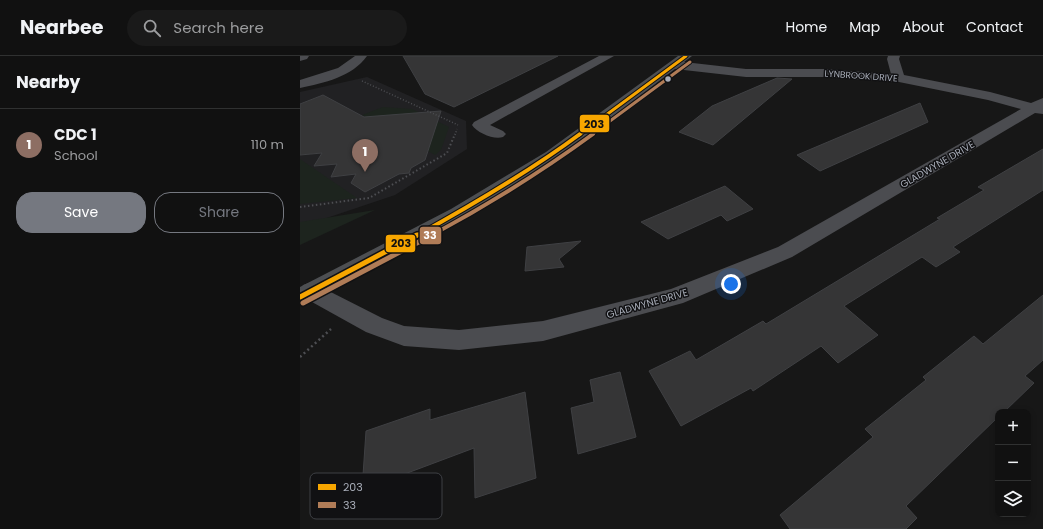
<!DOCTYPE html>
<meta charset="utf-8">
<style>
:root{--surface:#111;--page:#1a1a1a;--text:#f1f3f6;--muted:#9c9d9f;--line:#303131;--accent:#757880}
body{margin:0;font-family:Poppins,sans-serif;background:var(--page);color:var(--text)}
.controls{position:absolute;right:12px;bottom:12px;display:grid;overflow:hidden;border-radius:8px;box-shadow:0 2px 6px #0003}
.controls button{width:36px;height:36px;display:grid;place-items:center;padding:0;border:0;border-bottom:1px solid var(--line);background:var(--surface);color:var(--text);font:20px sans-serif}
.you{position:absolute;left:431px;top:228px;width:14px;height:14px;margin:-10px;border:3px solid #fff;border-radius:50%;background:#1a73e8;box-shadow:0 0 0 6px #1a73e833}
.badge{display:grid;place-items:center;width:26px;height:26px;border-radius:50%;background:var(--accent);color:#fff;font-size:13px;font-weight:700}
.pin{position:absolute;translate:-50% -33px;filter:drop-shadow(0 1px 2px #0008)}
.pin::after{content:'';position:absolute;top:21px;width:14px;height:12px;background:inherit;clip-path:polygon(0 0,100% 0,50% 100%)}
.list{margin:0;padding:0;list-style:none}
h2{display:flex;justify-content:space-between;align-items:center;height:52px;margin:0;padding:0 16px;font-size:17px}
h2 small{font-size:13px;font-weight:400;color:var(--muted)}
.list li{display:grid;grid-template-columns:26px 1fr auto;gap:12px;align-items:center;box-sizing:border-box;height:72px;padding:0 16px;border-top:1px solid var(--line)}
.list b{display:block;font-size:15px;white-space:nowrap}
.list p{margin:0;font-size:13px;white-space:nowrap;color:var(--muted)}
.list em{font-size:13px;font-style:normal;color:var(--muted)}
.actions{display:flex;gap:8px;padding:12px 16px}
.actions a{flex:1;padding:9px 0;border:1px solid var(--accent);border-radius:16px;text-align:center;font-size:14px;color:var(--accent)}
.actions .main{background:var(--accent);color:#fff}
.icon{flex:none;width:22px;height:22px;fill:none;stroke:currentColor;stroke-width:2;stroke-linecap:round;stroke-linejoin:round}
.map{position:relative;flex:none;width:743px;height:473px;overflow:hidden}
header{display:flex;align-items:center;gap:24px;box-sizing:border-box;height:56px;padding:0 20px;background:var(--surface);border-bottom:1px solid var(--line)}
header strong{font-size:19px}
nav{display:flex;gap:22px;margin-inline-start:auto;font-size:14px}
.search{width:280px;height:36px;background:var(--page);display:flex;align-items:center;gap:10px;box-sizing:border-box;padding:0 14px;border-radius:22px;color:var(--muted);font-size:15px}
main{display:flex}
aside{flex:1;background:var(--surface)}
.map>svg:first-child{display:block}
</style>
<header>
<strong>Nearbee</strong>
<div class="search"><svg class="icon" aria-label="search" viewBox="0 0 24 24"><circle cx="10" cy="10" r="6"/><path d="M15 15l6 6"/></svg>Search here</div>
<nav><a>Home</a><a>Map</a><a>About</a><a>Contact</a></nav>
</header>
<main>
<aside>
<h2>Nearby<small></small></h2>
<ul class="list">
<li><span class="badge" style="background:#8d6e63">1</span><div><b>CDC 1</b><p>School</p></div><em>110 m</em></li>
</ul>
<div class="actions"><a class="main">Save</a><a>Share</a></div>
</aside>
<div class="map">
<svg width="743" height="473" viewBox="0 0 743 473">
<rect width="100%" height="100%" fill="#171717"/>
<path fill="#212123" d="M67,21l99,44 1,28 -72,46 -95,32v-135z"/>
<path fill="#1d241e" d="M83,51l29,2 37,18 -8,23 -6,5 -73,-40z
M0,103l57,39 -57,6z
M75,154l-75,35v-23z"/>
<path fill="#353536" stroke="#3f4043" d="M103,0h155l-104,51 -29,-13z
M477,22l15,1 -79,66 -34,-13 33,-26z
M23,39l41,22 77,-6 -16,49 -14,8 -2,5 -10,1 -34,18 -14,-9 5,-9 -25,3 6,-13 -23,2 8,-13 -22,2v-51z
M620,47l8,19 -108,49 -23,-16z
M743,93v41l-90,57 7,5 -24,15 -14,-10 -78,49 34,29 -40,28 -17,-17 -68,45 -2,-3 -70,38 -32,-55 41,-20 6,9 67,-39 3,3 174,-105 -3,-1 47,-28 -6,-3z
M425,130l28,23 -26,12 -6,-6 -53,24 -27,-17z
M281,185l-22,18 5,8 -39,4 2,-24z
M743,239v65l-18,16 9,7 -30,29h-6v5l-92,89 11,12 -11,11h-116l-10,-14 93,-78 -8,-8 61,-49 -3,-3 51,-41 9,8z
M320,316l16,65 -58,17 -7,-46 23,-6 -4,-22z
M225,336l11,86 -61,20 -1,-50 -112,42 4,-59 64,-22v11z"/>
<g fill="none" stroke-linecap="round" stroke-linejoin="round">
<path stroke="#4d4e52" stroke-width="1.5" stroke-dasharray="1 2" stroke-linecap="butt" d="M62,25l96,44
M155,79l2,-6"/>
<path stroke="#4d4e52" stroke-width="2" stroke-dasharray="1.5 2.5" stroke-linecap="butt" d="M0,151l69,-9 78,-45 8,-19"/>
<path stroke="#4d4e52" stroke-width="2.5" stroke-dasharray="2 3" stroke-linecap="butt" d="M0,301l31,-28"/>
<path fill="#4b4c50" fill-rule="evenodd" d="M0,0h9l-2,3 -7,2z
M55,0h12c-15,21 -43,27 -67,32v-8l38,-12z
M299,0h15l-124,69 13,6 3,3 -3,3c-9,3 -26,-4 -31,-12l2,-3z
M588,0h12l-1,3 5,16 86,17 41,11 12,-5v16l-8,-1 -243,144 -109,46 -140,38 -84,9 -55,-4 -38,-14 -63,-35 -3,-6 3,-6 8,-3 71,36 22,8 55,4 84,-9 128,-32 107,-42 243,-138 -33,-9 -89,-18 -74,-5h-79l-71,-8 -6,-4 6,-4 71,8h79l66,5 -4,-15z"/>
<path fill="#4d4f52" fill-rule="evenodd" d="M378,0h14l-134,102 -93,59 -157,86 -8,3v-19l151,-78 95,-57z"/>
<g stroke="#111113" stroke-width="5">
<path id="bus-1-far2" d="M279,79l107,-79"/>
</g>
<g stroke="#111113" stroke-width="6">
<path id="bus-1-far1" d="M116,180c56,-31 113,-64 164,-102"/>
</g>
<g stroke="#111113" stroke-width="8">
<path id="bus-1" d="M0,241l117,-62"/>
</g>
<g stroke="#111113" stroke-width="5">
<path id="bus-2-far2" d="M291,79l99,-73"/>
</g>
<g stroke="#111113" stroke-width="6">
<path id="bus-2-far1" d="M130,180c56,-30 111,-64 163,-102"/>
</g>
<g stroke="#111113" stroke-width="8">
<path id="bus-2" d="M3,247l129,-68"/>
</g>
<use href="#bus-1-far2" stroke="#f7a600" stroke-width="3"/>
<use href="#bus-1-far1" stroke="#f7a600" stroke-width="4"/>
<use href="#bus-1" stroke="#f7a600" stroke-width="5"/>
<use href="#bus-2-far2" stroke="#b07c57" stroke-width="3"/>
<use href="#bus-2-far1" stroke="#b07c57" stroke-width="4"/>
<use href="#bus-2" stroke="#b07c57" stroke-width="5"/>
</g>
<circle fill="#a8adb8" stroke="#111113" stroke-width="1.5" cx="368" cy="23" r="3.5"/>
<g text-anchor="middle" stroke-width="3" stroke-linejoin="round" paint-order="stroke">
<g font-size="9" fill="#a8adb8" stroke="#111113">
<text transform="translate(561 20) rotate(4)" y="3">LYNBROOK DRIVE</text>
</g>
<g font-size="10" fill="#a8adb8" stroke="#111113">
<text transform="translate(637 108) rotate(-30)" y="4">GLADWYNE DRIVE</text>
<text transform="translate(347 247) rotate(-16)" y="4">GLADWYNE DRIVE</text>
</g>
</g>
<rect x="10" y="417" width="132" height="46" rx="6" fill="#111113" stroke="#3e4045" stroke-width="1"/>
<rect x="18" y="428" width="18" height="6" fill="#f7a600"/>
<rect x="18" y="446" width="18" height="6" fill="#b07c57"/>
<g font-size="11" fill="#a8adb8">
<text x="43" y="435">203</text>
<text x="43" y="453">33</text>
</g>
<g stroke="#111113" stroke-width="1.5">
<rect x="279" y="58" width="31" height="19" rx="4" fill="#f7a600"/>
<rect x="119" y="170" width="23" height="19" rx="4" fill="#b07c57"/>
<rect x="85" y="178" width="31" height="19" rx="4" fill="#f7a600"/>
</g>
<g font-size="11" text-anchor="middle" font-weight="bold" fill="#fff">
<text x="130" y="183">33</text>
</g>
<g font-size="11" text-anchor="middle" font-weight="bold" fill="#111">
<text x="294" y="72">203</text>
<text x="101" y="191">203</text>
</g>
</svg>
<div class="controls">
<button>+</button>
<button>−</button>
<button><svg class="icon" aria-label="layers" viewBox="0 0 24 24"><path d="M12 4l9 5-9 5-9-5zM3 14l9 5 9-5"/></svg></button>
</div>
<div class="you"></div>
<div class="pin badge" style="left:65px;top:116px;background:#8d6e63">1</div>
</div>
</main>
